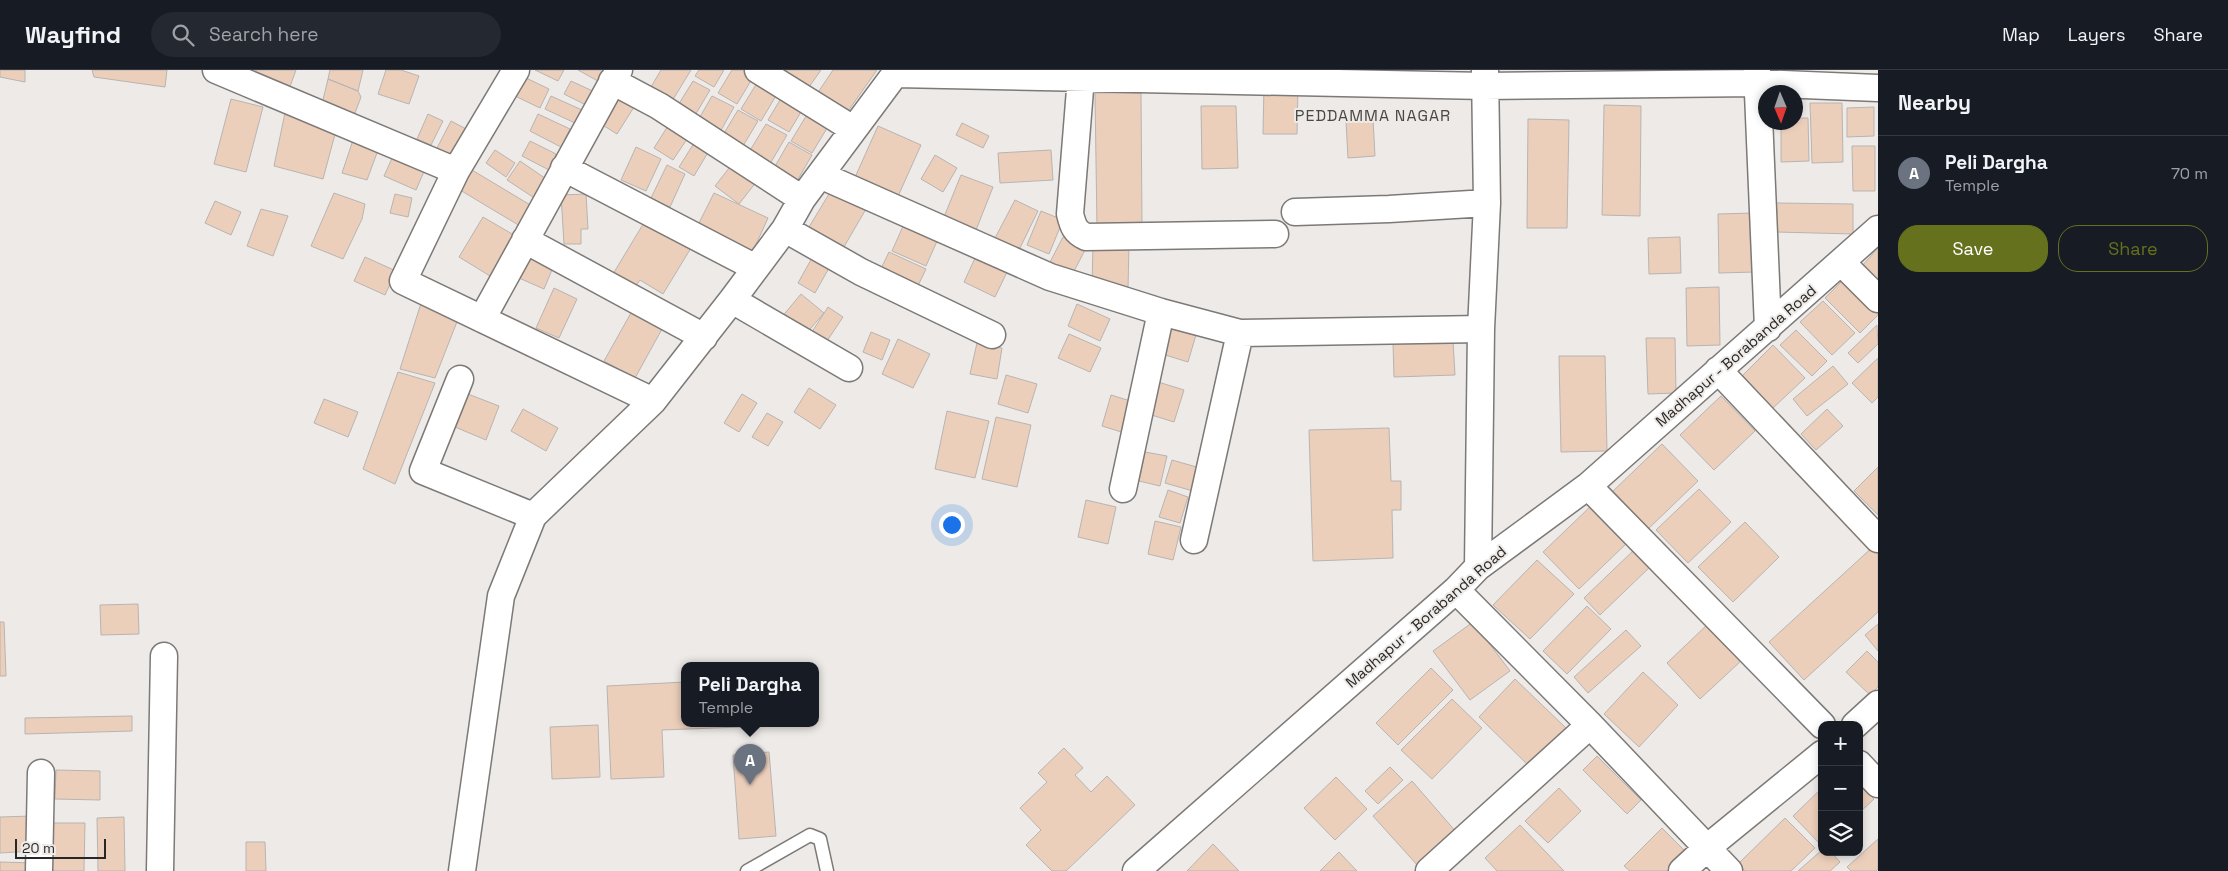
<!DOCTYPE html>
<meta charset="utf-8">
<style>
:root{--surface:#171b24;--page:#242831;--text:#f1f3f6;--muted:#9ea1a6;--line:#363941;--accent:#65711c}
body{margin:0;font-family:"Space Grotesk",sans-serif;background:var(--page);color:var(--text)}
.controls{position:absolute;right:15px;bottom:15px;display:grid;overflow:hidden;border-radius:10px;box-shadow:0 2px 8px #0003}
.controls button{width:45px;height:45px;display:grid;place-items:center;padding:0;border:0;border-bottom:1px solid var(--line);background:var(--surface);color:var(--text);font:25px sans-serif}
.compass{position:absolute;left:1758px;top:15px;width:45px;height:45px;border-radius:50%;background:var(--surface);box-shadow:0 2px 8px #0003;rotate:178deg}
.scale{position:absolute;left:15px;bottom:12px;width:91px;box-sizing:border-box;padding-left:5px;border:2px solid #282725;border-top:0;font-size:14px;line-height:18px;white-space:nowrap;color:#282725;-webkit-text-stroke:4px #edeae7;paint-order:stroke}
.you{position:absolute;left:951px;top:454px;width:18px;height:18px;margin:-12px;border:4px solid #fff;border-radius:50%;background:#1a73e8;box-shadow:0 0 0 8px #1a73e833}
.badge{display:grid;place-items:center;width:32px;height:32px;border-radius:50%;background:var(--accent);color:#fff;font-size:16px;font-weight:700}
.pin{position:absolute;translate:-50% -41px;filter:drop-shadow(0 1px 2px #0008)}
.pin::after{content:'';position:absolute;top:26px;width:18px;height:15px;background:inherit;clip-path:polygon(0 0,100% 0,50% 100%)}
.popup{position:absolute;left:681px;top:592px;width:138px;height:65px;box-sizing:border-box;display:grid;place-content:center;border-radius:10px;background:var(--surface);filter:drop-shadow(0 1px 4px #0005);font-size:16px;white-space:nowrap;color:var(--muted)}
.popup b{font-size:19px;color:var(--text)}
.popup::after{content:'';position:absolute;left:50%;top:100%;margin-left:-10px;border:10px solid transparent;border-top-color:var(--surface)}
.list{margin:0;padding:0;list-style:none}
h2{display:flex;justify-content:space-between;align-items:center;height:65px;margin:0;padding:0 20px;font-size:21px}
h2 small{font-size:16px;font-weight:400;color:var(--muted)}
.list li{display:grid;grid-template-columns:32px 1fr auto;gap:15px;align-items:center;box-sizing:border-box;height:75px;padding:0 20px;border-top:1px solid var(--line)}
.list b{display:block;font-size:19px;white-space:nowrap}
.list p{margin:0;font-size:16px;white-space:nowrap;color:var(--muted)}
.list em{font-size:16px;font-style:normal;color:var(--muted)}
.actions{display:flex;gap:10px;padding:15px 20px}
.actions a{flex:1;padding:11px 0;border:1px solid var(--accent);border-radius:20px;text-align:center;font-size:18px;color:var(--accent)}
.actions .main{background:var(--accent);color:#fff}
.icon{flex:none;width:28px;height:28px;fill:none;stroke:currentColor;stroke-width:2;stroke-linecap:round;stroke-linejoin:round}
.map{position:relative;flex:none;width:1878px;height:801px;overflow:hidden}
header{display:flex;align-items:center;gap:30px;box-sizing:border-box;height:70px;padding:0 25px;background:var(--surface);border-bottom:1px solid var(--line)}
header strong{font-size:24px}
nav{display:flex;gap:28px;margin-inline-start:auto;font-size:18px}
.search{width:350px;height:45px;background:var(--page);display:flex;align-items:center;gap:12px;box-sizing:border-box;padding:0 18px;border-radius:28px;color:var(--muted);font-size:19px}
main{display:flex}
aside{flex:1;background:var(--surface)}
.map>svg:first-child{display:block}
</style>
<header>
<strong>Wayfind</strong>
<div class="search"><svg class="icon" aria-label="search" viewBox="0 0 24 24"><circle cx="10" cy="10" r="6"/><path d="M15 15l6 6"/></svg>Search here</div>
<nav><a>Map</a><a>Layers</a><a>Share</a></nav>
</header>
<main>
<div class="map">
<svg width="1878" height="801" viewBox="0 0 1878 801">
<rect width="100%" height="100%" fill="#edeae7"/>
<path fill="#eccfbb" stroke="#b8b4b1" d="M0,0h25v12l-25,-5z
M92,0h75l-2,17 -71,-10z
M256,0h40l-8,22 -35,-13z
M330,0h33l-5,21 -30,-12z
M386,0h15l18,6 -10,28 -31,-10z
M535,0h29l-6,11z
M578,0h35l-8,15z
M661,0h30l-22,36 -21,-14z
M699,0h25l-10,17 -19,-11z
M732,0h16l7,4 -18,30 -19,-11z
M784,0h37l-12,17z
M833,0h44l-31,44 -29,-20z
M524,7l25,12 -9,19 -25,-12z
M760,8l20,11 -19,32 -20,-12z
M328,9l30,12 3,6 -9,24 -31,-13z
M571,11l26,12 -7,14 -26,-13z
M693,11l17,9 -16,27 -17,-10z
M1264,16h34l-1,48h-34z
M786,20l21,12 -18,30 -21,-12z
M610,22l24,15 -17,27 -24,-15z
M1095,23h46l1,135h-45z
M551,26l31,14 -7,13 -30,-14z
M712,26l22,11 -15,27 -22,-12z
M231,29l32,8 -17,65 -32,-8z
M287,33l51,20 -15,56 -49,-13z
M1810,33h32l1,59 -31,1z
M1604,35l37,1 -1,110 -38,-1z
M1201,36h35l2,62 -36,1z
M1874,37v29l-27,1v-29z
M811,38l21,12 -20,33 -21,-12z
M738,40l20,11 -18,30 -20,-11z
M428,44l15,7 -12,24 -14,-6z
M538,44l32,15 -9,18 -31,-16z
M1796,48h12l1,43 -28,1v-40h15z
M1373,49l2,37 -27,2 -2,-37z
M1528,49l41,1 -2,108h-40z
M451,51l17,9 -13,27 -18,-9z
M671,51l20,12 -18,27 -19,-12z
M962,53l27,13 -6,12 -27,-13z
M766,54l21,11 -20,34 -21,-12z
M878,56l43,19 -26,58 -43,-19z
M356,61l25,11 -14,38 -25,-7z
M696,70l14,9 -16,27 -15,-9z
M530,71l26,13 -7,16 -27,-14z
M789,72l23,13 -19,33 -23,-13z
M1852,76h23v45h-22z
M636,77l25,12 -15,32 -25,-11z
M495,80l20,13 -9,14 -20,-14z
M1051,80l2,30 -53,3 -2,-30z
M394,84l32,13 -10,23 -32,-14z
M935,85l22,13 -14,24 -22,-13z
M520,91l32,22 -13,18 -32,-21z
M733,93l24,18 -18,23 -24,-18z
M667,95l18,9 -15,33 -19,-9z
M467,97l70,42 -12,20 -70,-42z
M961,105l32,12 -17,43 -32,-13z
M832,119l34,20 -25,43 -35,-20z
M334,123l31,11 -3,15 -19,40 -32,-13z
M714,123l54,25 -15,33 -55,-26z
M395,124l17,4 -4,19 -18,-4z
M586,124l2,35h-7v15h-17l-3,-49z
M1015,130l23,11 -20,41 -24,-12z
M215,131l26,11 -10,23 -26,-12z
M1776,133l77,1v30l-77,-2z
M261,139l27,7 -15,40 -26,-10z
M1041,141l22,9 -14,34 -22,-9z
M1754,143l1,59 -36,1 -1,-59z
M483,147l36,21 -24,41 -36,-22z
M645,151l46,27 -28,46 -23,-14 -6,8 -21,-14z
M904,154l34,15 -12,27 -34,-15z
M1063,167l23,11 -15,29 -23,-11z
M1680,167l1,36 -32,1 -1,-36z
M1093,173l36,1 -1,45 -36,-1z
M524,174l33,14 -13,31 -34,-15z
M1878,178v33l-16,-15z
M817,179l17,10 -19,34 -17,-10z
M889,182l37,17 -12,25 -37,-17z
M976,186l32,14 -13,27 -31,-15z
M365,187l31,14 -11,24 -31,-14z
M1845,208l33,34v3l-18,18 -35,-35z
M1719,217l1,58 -33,1 -1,-58z
M554,218l23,11 -18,39 -23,-10z
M801,224l23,19 -20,23 -23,-18z
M423,227l37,17 -25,64 -35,-9z
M1823,231l32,32 -23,22 -32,-33z
M636,234l31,16 -32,58 -31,-17z
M1077,234l33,15 -10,22 -32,-15z
M828,237l15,10 -20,30 -15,-9z
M1172,250l26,8 -10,34 -26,-8z
M1877,255l1,19 -20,19 -10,-10z
M1796,260l31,31 -15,15 -32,-31z
M871,262l19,8 -8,20 -19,-8z
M1069,264l32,14 -11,24 -32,-14z
M1646,268h29l1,55 -28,1z
M898,269l32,15 -17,34 -31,-14z
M1453,271l2,34 -61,2 -1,-34z
M977,273l25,5 -5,31 -27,-5z
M1773,275l32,33 -33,31 -32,-31z
M1559,286h46l2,95 -46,1z
M1878,288v39l-6,6 -20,-20z
M1833,296l15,18 -41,32 -14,-17z
M398,302l37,11 -40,101 -32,-15z
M1006,305l31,9 -9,29 -30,-9z
M1155,311l29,9 -10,32 -29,-9z
M809,318l27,17 -16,24 -26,-17z
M468,324l31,12 -13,34 -31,-13z
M742,324l15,9 -18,29 -15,-9z
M1111,325l26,8 -9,31 -26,-8z
M1721,326l34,35 -41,39 -34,-35z
M324,329l34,13 -10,25 -34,-14z
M523,339l35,19 -12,23 -35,-20z
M1827,339l16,17 -27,24 -15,-16z
M947,341l42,10 -14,57 -40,-9z
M767,343l16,9 -15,24 -16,-9z
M996,347l35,8 -14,62 -35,-8z
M1389,358l2,53h10v29h-9l1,48 -80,3 -4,-131z
M1662,374l36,37 -52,50 -36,-37z
M1145,382l22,4 -7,30 -21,-5z
M1172,390l28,8 -7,23 -28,-8z
M1878,397v48l-24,-24z
M1699,419l32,33 -43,41 -32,-33z
M1168,420l20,7 -8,26 -21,-6z
M1086,430l30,7 -8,37 -30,-7z
M1592,435l36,37 -49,47 -36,-37z
M1155,451l26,6 -8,33 -25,-6z
M1745,452l34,35 -46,45 -35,-35z
M1876,474l2,2v66l-74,68 -35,-38z
M1636,478l16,17 -52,50 -16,-17z
M1537,490l37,34 -44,45 -37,-34z
M138,534l1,30 -38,1 -1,-30z
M1587,536l24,23 -44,45 -24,-23z
M0,552h4l2,54h-6z
M1473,552l37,49 -40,29 -37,-49z
M1708,554l34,36 -42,39 -33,-36z
M1878,554v27l-13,-16z
M1626,560l15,16 -53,47 -14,-16z
M1867,581l11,11v25l-8,8 -24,-23z
M1431,598l22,22 -55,55 -22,-22z
M1643,602l35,33 -39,42 -35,-33z
M1515,609l52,50 -37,38 -51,-50z
M685,612v42h81v2l-104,4 2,47 -53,2 -4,-93z
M1452,629l30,29 -50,51 -31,-29z
M132,646v15l-107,3v-16z
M598,655l2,52 -48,2 -2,-52z
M1064,678l19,20 -8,7 16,17 16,-16 28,29 -69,66h-14l-26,-26 15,-15 -21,-22 27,-26 -9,-9z
M769,682l7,84 -37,3 -6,-84z
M1597,686l44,44 -14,14 -44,-44z
M1390,697l13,13 -25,24 -13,-13z
M56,700l44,1v29l-45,-1z
M1336,707l31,32 -32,31 -31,-32z
M1412,711l45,52 -38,34 -46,-51z
M1859,714l15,15 -15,14z
M1559,718l22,23 -33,32 -23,-22z
M1822,718v58l-29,-30z
M32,746l1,35 -33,2v-36z
M124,747l1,54h-27l-1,-53z
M1785,748l30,30 -24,23h-46l-7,-7z
M45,753h40l-1,48h-40z
M1520,755l44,46h-67l-12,-13z
M1662,758l24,24 -18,19h-38l-6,-5z
M1878,769v30l-2,2h-25l-4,-4z
M246,772h19l1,29h-20z
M1213,774l26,27h-52z
M1822,780v2h9l9,10 -10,9h-32z
M1339,782l18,19h-37z
M0,792l33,1v8h-33z"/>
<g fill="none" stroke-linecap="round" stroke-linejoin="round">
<g stroke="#7c7976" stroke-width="15">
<path id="service" d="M747,801l63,-36 10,4 7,32"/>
</g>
<g stroke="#7c7976" stroke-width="29">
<path id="minor" d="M216,0l240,101
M516,0l-60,101 -53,110 250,120
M758,0l95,59
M1757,0l11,258
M896,4l589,12 272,-3 121,5
M1081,7l-11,137c3,12 5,18 16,23l189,-3
M612,11l47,25 143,93
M564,98l192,100
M820,105l230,102 111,35 79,21 241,-4
M1295,142l94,-3 98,-6
M785,159l76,43 131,63
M525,170l179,97
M1842,193l36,36
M732,230l117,68
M482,249l137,-249
M1718,300l160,169
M460,309l-37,92 110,45
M1588,416l234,239
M1123,419l38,-177
M1194,470l46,-207
M1478,497l3,-238 6,-126 -2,-133
M1456,520l134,135 139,146
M1855,655l23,-21
M1859,694l19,20
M39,801l2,-98
M160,801l4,-215
M462,801l39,-275 32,-80 120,-115 79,-101 53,-71 17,-30 96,-129
M1136,801l320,-281 22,-23 110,-81 290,-257
M1429,801l161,-146
M1682,801l26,-24 114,-93"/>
</g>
<use href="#service" stroke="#fff" stroke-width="12"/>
<use href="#minor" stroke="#fff" stroke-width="26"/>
</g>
<g text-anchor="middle" stroke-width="4" stroke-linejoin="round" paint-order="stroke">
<g font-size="15" fill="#282725" stroke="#edeae7">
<text transform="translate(1736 286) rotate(-41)" y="5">Madhapur - Borabanda Road</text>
<text transform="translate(1426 547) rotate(-41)" y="5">Madhapur - Borabanda Road</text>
</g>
<g font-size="16" letter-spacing="1" fill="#4a4844" stroke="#edeae7">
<text x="1373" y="51">PEDDAMMA NAGAR</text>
</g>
</g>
</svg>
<div class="controls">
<button>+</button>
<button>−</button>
<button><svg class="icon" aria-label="layers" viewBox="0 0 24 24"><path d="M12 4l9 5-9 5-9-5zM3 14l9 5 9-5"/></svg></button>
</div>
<svg class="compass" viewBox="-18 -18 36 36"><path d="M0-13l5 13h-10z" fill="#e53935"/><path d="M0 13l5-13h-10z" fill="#9ea1a6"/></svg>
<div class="scale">20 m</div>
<div class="you"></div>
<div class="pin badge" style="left:750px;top:715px;background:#6b7280">A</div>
<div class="popup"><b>Peli Dargha</b>Temple</div>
</div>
<aside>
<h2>Nearby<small></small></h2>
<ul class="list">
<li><span class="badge" style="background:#6b7280">A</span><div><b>Peli Dargha</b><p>Temple</p></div><em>70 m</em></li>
</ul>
<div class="actions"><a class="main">Save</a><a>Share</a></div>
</aside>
</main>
